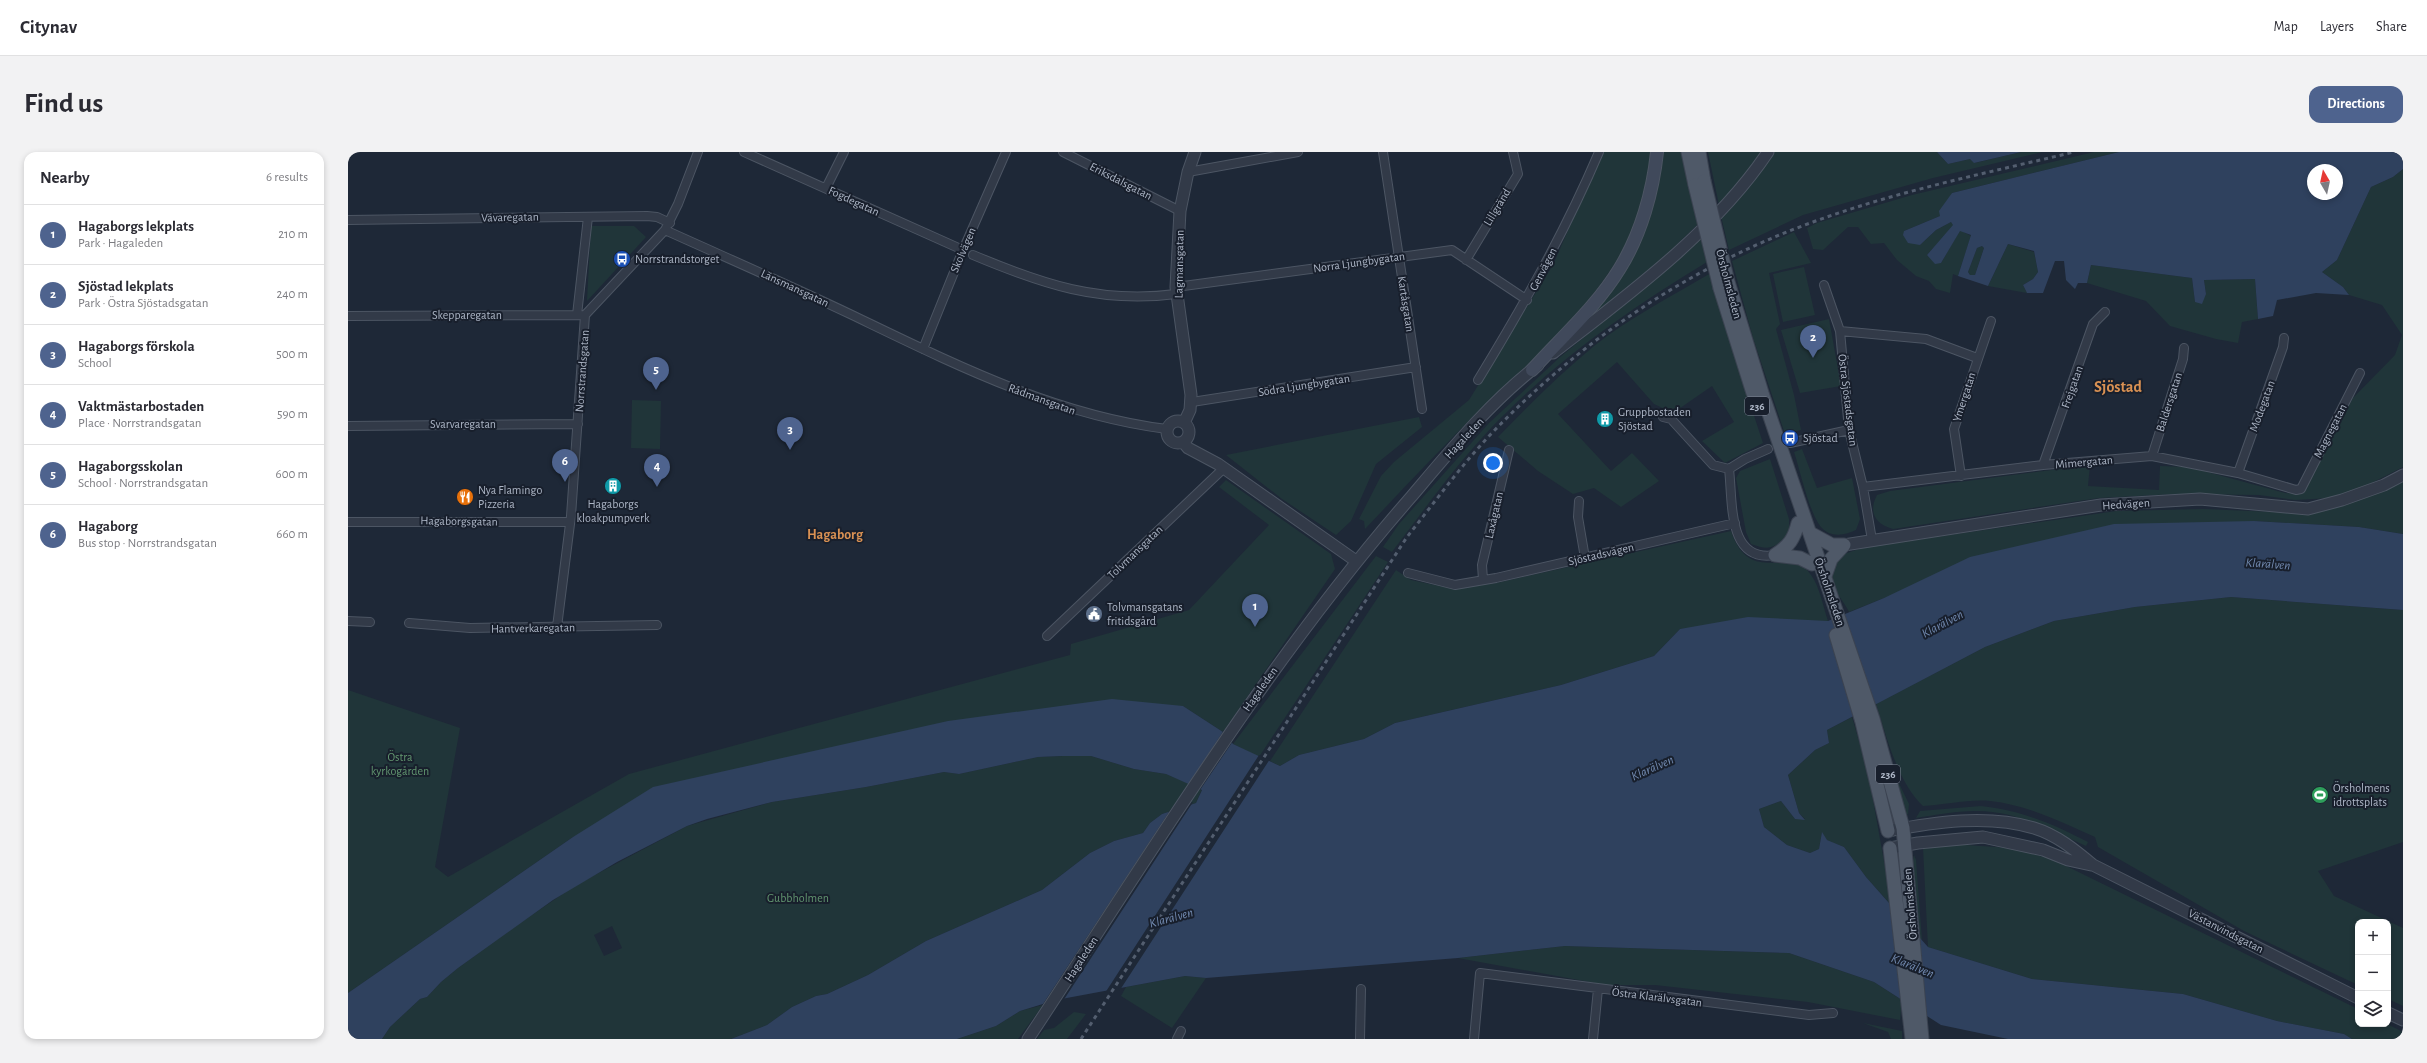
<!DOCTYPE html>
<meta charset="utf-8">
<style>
:root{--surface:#fff;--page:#f2f2f3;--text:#2b2b33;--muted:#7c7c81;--line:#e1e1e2;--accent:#4e638e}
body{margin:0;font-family:"Alegreya Sans",sans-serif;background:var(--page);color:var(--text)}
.controls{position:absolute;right:12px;bottom:12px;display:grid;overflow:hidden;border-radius:8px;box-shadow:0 2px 6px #0003}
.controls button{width:36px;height:36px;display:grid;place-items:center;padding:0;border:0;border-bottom:1px solid var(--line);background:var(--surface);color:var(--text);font:20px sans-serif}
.compass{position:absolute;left:1959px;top:12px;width:36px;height:36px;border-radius:50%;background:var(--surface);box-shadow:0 2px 6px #0003;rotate:351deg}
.you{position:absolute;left:1145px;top:311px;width:14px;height:14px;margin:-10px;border:3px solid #fff;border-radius:50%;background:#1a73e8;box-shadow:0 0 0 6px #1a73e833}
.badge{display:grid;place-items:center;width:26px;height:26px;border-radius:50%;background:var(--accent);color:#fff;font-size:13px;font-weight:700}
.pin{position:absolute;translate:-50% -33px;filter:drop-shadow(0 1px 2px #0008)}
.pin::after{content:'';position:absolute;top:21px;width:14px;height:12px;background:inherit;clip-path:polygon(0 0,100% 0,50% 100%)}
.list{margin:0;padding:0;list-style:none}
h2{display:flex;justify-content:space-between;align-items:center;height:52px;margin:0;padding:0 16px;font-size:17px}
h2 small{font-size:13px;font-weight:400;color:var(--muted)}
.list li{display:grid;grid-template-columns:26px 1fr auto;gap:12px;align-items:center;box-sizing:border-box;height:60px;padding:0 16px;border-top:1px solid var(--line)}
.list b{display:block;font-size:15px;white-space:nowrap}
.list p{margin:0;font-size:13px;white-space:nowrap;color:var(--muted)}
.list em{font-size:13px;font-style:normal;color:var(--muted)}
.icon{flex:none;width:22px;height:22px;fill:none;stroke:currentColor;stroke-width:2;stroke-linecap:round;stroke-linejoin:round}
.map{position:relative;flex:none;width:2055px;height:887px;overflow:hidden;border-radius:12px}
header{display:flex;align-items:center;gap:24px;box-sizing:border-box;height:56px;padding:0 20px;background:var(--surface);border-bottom:1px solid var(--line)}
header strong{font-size:19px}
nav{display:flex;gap:22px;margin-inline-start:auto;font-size:14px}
.intro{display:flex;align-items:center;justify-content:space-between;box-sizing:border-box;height:96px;padding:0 24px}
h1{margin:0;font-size:28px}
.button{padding:10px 18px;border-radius:12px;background:var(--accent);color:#fff;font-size:14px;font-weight:700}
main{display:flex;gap:24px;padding:0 24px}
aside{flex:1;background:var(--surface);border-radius:12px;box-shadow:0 2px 6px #0003}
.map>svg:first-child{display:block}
</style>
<header>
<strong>Citynav</strong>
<nav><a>Map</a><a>Layers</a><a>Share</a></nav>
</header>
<div class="intro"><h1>Find us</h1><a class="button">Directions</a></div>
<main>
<aside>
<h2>Nearby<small>6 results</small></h2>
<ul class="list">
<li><span class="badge">1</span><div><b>Hagaborgs lekplats</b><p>Park · Hagaleden</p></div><em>210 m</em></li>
<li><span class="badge">2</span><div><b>Sjöstad lekplats</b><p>Park · Östra Sjöstadsgatan</p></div><em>240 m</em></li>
<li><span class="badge">3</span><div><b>Hagaborgs förskola</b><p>School</p></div><em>500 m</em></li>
<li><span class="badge">4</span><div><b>Vaktmästarbostaden</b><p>Place · Norrstrandsgatan</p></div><em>590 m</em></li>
<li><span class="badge">5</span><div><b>Hagaborgsskolan</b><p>School · Norrstrandsgatan</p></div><em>600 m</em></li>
<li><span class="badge">6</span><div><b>Hagaborg</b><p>Bus stop · Norrstrandsgatan</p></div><em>660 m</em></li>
</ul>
</aside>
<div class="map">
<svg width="2055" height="887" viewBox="0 0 2055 887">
<rect width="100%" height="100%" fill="#1e2837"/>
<path fill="#203539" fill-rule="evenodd" d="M1254,0h51c-6,26 -8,55 -20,79 -36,74 -96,124 -154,180 -39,38 -76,78 -114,118l-1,-8 -5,-2 22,-43 13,-14 75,-62 84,-135z
M1314,0h20l16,72 -35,34 -74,61c39,-53 68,-99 73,-167z
M1360,0h54l-13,18 -30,35z
M1426,0h163l11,12 22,-5 5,4 46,-11h21l-109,26 -130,37 -74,35 -8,-34 29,-32z
M1746,0h25l-167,41 -12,23 -36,15 16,14 16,-15 15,-8 3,3 -27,30 14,8 19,-33 11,6 -13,40 -5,-2 -3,19 -14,-4 -7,-8 -13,-5 -19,-16 -13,-17 -13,1 -13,-17h-10l-25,23 -10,-1 -6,-21 10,-5 95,-28z
M2055,17v298l-49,25 -24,6 -35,2 -36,-5 -83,-1 -77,4 -206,31c-18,-5 -25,-17 -16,-34l13,-4 200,-26 -2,21 71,4 1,-24 29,1 96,26 17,1 51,-96 42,-43 7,-20 -20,-30 -33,-10 -6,-8 -21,-15 15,-12 34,-73 22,-10z
M243,74h43l12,11 -59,64z
M1446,80l17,31 -42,10 11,51 -4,5 18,66 7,35 -16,4 -32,-96 -21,-77z
M1352,84l7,26c-78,47 -152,99 -215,165 -37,39 -68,83 -100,125l-9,-5 16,-23 90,-101 70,-65 83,-69z
M1660,92l26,8 4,20 -5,7 -10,6 4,8 -39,-7z
M1634,94l2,2 -9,27h-5l-2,-3 9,-24z
M1743,113l101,13 3,24 11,-8 -2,-14 51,-1 3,40 -16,3 -4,21 -22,-4 -46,-13 -24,-25 -59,-18z
M1456,115l11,48 -32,7 -10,-48z
M1363,121l22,79 30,91 -38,20 -23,-22 32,-19 -22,-36 -39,27 -19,-9 -37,-42 -59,52 53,57 21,-18 27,28 -38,26 -27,-19 -21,6 -35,-23 -40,-34c31,-32 62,-63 96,-91 35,-28 78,-50 117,-73z
M1481,167l12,67 -41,7 -19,-63z
M284,248l29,1 -1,48 -29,-1z
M1071,265l3,10 -46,37 -25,57 -15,14 -54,-36 -56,-44z
M1454,297l15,39 35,-10 8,41 -4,11c-10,5 -25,8 -34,-2 -12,-12 -22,-58 -28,-76z
M1422,307l19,60v15c-14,14 -19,17 -38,10l-5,-12 -10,-54 4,-7z
M878,328l105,74 4,15 -112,163 -40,-26 -610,131 -225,156v-303l112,38 -25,139 13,10 181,-103 441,-119 1,-11 118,-34 80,-85 -50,-38z
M2055,329v53l-44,-7 -105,-6 -370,77 -35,14c-4,-9 -14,-20 -17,-29 -8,-29 23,-33 42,-37l242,-35 88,-2 96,4 32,-5z
M1383,379c19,57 60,13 80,44 9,12 12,32 17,46l-148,8 -26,27 -93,29 -166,38 -31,16 -65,16 -19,11 -10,-5 126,-191 15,10 43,9 42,-6z
M1028,404l12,6 -129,195 -26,-13z
M1883,445l172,13v232l-85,29 16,25 69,32v78l-15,-7v-77h-30v63l-114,-54 -146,-84 -3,-10c-34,-15 -67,-32 -105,-36 -21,-2 -46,4 -67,5 -25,-23 -37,-71 -47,-102l109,-57 69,-26 81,-14z
M1504,565l16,55 24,134 -26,-29 -22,-30 -18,-7 -4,-7 -3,16 -9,4 -23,-8 -23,-18 -5,-18 22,-8 14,18h10l-6,-6 -11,-38 27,-25 14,-7 -2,-13z
M714,604h29l43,13 32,5 36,15 -6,14 -34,11 -12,9 -7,10 -29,8 -24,12 -48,37 -116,51 -58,34 -41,19 -11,2 -24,11 -25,18 -36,14h-349l8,-12 30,-28 7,-2 14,-15 17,-14 62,-45 56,-38 111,-59 85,-24 94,-15 78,-15 15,2 79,-17zM264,774l10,22 -18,8 -10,-21z
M1542,613l19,39 -1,11 -7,-8z
M1633,654c42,5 70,17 107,36l-2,4c-35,-16 -72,-36 -111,-35 -20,0 -40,4 -59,7l4,-7z
M1603,692l60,4 43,12 304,149v15h29l16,8v7h-51l-8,-5 -67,-13 -94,-27 -151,-15 -104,-32 -5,-100z
M1566,703l2,5 6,80 -3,-3 -6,-76z
M1217,794l224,7 85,29 28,18 -2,20 -92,-18 -153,-17h-49l-148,-27z
M837,824l21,2 -34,50 -51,-32 5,-9z
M695,853l-25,34h-61l39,-13 24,-15z
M726,860l12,2 -19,25h-30l7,-9 10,-2z
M1515,871l39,8v8h-11l-3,-7z"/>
<path fill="#2f415e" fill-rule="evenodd" d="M1589,0h84l-47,11 -4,-4 -22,5z
M1771,0h284v17l-10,8 -22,10 -34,73 -15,12 21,15 6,8 -33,-2 -39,7 -4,16 -15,3 -3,-40 -51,1 2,14 -4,10 -7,-2 -3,-24 -101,-13 -4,18h-9l-3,6 -9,-9 -2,-19h-9l-12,32h-16l-4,-8 10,-6 5,-7 -4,-21 -26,-7 -20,42 -30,-10 13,-41 -11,-4 -19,32 -6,1 -8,-9 26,-30 -2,-3 -15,8 -16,15 -12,-2 -5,-8 1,-4 36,-15 -1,-5 13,-18zM1965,18h24v24h-24zM1634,94l2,2 -9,27h-5l-2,-3 9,-24z
M1906,369l105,6 44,7v76l-172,-13 -96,10 -81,14 -69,26 -158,83 2,13 -14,7 -27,25 11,38 6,7 -10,-1 -14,-18 -22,8 5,18 23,18 23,8 9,-4 3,-17 5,8 17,7 22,30 62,70 104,32 151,15 94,27 67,13 8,5h-344l-67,-14 -67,-43 -85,-29 -224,-7 -107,12 -252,20 -21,-2 -129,24 -36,11 -24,15 -39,13h-226l36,-14 25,-18 24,-11 11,-2 41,-19 58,-34 116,-51 48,-37 24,-12 29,-8 7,-10 12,-9 34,-11 6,-13 -36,-16 -32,-5 -43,-13h-29l-24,1 -79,17 -15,-2 -78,15 -94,15 -65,17 -20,7 -70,36 -64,38 -95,68 -17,14 -14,15 -7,2 -30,28 -8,12h-34v-46l225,-156 80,-50 295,-66 164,-22 71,7 40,26 10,12 47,22 19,-11 65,-16 31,-16 166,-38 93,-29 26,-27 68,-12 80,4 56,-23 86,-41 144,-33z"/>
<path fill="#1e2837" d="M876,578l9,11 -35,52 2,-3 -12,-5z
M911,603l11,4 -150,231 -15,3z
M845,650l-130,199 -22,6 130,-198z"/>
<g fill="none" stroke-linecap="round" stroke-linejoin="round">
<g stroke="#4c5563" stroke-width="10">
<path id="minor" d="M396,0l219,98
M715,0l117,59
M1035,0l39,257
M840,20l110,-20
M478,36l18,-36
M0,68l299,-4 10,1 13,6
M317,78c62,28 124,55 185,84 102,49 204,101 317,115
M625,103c69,29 127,49 203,39
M1118,108l52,-86 -5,-22
M1476,133l16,46 9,99 14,57 9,53
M828,135l276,-37 75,50
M229,163l11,-98
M0,164l237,-1
M1492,179l86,8 51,19
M575,197l40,-99 43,-98
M1130,228c45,-74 87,-148 121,-228
M844,250l224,-35
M1315,265l8,2 42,46 16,4
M0,274l230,-2
M1442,291l59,-13
M1804,304l31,-97 1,-11
M1695,313l50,-141 12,-12
M1381,317c4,33 -2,94 46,86
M1381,317l16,-10 23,-10
M1890,321l45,-126 1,-9
M1613,324l-7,-47 37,-108
M1515,335l180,-22 109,-9 86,17 58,17 5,-1 59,-116
M1231,349l-1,16 7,41
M0,370h222
M1060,421l47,12 41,-7 239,-55
M1135,428l-1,-15 27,-115
M0,469l22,1
M61,471l61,5 187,-3
M209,475l14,-111 14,-201 80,-85 13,-26 20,-52
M699,484l177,-168
M829,887l4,-8
M1012,887l1,-50
M1126,887l6,-66 329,42 24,-2
M1245,887l5,-50"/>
</g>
<g stroke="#4c5563" stroke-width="13">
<path id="tertiary" d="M1205,201c75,-58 162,-122 215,-201
M819 280a11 11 0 1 1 22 0a11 11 0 1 1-22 0Z
M836,271l6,-13 1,-15 -15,-108 4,-76 8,-39 7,-20
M835,290l5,6 30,16 138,97
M1496,393l257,-40 99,-6 108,10 34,-9 42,-15 19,-10
M1540,679c46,-9 100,-17 146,-3 23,7 41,22 59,37l265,133
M1542,696l28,-5 65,-6 60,13 25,10 23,5
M2040,861l15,7
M680,887c122,-184 237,-375 383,-542 39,-46 79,-95 127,-132"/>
</g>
<g stroke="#4c5563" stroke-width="14">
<path id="secondary" d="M1184,218c30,-33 65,-64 88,-102 21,-34 33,-77 37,-116"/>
</g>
<g stroke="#3b4351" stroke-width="15">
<path id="primary" d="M1340,0l7,33
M1351,0l5,29
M1380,130l34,111 111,326 30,109 19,211
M1372,136l33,105
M1462,381l22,12h12
M1427,403c14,-9 19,-16 23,-32
M1427,403l25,3 12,6
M1477,424l6,-17 13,-14
M1488,483l26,87 26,109
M1542,696l22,191"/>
</g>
<use href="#minor" stroke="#323a48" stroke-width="8"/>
<use href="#tertiary" stroke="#323a48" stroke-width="11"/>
<use href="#secondary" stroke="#40495b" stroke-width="12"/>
<use href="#primary" stroke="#4f5968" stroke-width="13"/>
<path stroke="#535e6f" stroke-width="3" stroke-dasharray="4 4" stroke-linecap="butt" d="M733,887l326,-502c27,-34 53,-70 83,-102 91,-95 199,-168 323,-213 84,-31 174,-49 261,-70"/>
<g stroke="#3b4351" stroke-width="15" stroke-linecap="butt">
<path id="primary-bridge" d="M1356,29l24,101
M1347,33l25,103"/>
</g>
<use href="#primary-bridge" stroke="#4f5968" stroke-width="13"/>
</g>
<defs>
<g id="bus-disc" transform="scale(0.9)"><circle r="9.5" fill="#1a4fb4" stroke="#181f2c"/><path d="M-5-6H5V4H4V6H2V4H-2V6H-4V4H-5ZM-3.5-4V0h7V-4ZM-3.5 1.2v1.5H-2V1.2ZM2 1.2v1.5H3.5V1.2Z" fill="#fff"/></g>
<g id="building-disc" transform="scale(0.9)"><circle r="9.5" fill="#0f9aa8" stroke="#181f2c"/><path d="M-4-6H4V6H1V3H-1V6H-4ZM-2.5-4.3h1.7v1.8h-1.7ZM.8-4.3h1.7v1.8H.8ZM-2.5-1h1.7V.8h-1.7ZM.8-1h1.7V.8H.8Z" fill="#fff"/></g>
<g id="restaurant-disc" transform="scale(0.9)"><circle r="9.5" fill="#e8710a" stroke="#181f2c"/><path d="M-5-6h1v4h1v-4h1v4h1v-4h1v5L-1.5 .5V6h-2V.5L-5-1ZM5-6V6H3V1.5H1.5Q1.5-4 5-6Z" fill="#fff"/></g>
<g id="civic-disc" transform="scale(0.9)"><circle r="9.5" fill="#5c6f8a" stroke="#181f2c"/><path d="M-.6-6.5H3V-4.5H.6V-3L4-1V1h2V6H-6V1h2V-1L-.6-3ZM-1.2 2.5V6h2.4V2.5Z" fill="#fff"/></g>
<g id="stadium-disc" transform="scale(0.9)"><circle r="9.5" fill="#2e9e5b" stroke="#181f2c"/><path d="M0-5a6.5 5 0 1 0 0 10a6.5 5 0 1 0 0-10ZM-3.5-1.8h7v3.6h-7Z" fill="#fff"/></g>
</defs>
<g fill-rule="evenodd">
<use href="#bus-disc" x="274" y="107"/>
<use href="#building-disc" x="1257" y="267"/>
<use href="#bus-disc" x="1442" y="286"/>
<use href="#building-disc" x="265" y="334"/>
<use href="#restaurant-disc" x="117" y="345"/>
<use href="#civic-disc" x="746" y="462"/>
<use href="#stadium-disc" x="1972" y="643"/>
</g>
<g text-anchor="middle" stroke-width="4" stroke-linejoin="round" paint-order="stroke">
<g fill="#181f2c" stroke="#808897" stroke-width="1">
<rect x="1397" y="245" width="24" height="18" rx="3"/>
<rect x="1528" y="613" width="24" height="18" rx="3"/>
</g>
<g font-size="11" font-weight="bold" fill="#acb5c5">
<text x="1409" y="258">236</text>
<text x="1540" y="626">236</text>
</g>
<g font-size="12" fill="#acb5c5" stroke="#181f2c">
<text transform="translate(773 29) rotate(27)" y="4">Eriksdalsgatan</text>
<text transform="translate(506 49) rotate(25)" y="4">Fogdegatan</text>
<text transform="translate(1149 55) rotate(-59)" y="4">Lillgränd</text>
<text transform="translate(162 65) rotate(-1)" y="4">Vävaregatan</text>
<text transform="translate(615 98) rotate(-67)" y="4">Skolvägen</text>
<text transform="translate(1011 110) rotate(-8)" y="4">Norra Ljungbygatan</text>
<text transform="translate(831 112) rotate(-89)" y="4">Lagmansgatan</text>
<text transform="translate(1195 117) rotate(-63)" y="4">Genvägen</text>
<text transform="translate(1381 132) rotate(75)" y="4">Örsholmsleden</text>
<text transform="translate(447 136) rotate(25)" y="4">Länsmansgatan</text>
<text transform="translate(1058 152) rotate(81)" y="4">Kartåsgatan</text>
<text x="119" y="167">Skepparegatan</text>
<text transform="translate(234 219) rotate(-86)" y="4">Norrstrandsgatan</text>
<text transform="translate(956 233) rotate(-9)" y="4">Södra Ljungbygatan</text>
<text transform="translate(1724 235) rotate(-71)" y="4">Frejgatan</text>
<text transform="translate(1616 245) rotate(-72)" y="4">Ymergatan</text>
<text transform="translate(694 247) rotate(20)" y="4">Rådmansgatan</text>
<text transform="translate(1500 248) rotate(83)" y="4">Östra Sjöstadsgatan</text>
<text transform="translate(1821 250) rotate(-72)" y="4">Baldersgatan</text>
<text transform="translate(1914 254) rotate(-70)" y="4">Modegatan</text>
<text x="115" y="276">Svarvaregatan</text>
<text transform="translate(1982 279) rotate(-63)" y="4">Magnegatan</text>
<text transform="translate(1116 286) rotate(-47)" y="4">Hagaleden</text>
<text transform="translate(1736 310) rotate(-5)" y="4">Mimergatan</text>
<text transform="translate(1778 352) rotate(-4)" y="4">Hedvägen</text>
<text transform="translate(1146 363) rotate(-77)" y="4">Laxågatan</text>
<text transform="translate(111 369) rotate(1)" y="4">Hagaborgsgatan</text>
<text transform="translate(787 400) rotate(-44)" y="4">Tolvmansgatan</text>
<text transform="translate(1253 402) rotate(-13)" y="4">Sjöstadsvägen</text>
<text transform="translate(1482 440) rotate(71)" y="4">Örsholmsleden</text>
<text transform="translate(185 476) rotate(-1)" y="4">Hantverkaregatan</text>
<text transform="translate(912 537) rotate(-55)" y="4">Hagaleden</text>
<text transform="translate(1562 752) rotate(-95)" y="4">Örsholmsleden</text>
<text transform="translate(1878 779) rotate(27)" y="4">Västanvindsgatan</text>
<text transform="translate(733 807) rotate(-57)" y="4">Hagaleden</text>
<text transform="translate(1309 845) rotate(7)" y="4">Östra Klarälvsgatan</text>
</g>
<g font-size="12" fill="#acb5c5" stroke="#181f2c" text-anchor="start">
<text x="287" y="111">Norrstrandstorget</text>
<text x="1270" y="264">Gruppbostaden<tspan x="1270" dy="14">Sjöstad</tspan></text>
<text x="1455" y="290">Sjöstad</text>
<text x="130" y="342">Nya Flamingo<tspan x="130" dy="14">Pizzeria</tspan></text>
<text x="265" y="356" text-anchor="middle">Hagaborgs<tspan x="265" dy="14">kloakpumpverk</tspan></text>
<text x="759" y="459">Tolvmansgatans<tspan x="759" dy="14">fritidsgård</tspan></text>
<text x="1985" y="640">Örsholmens<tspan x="1985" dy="14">idrottsplats</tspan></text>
</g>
<g font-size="12" fill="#629670" stroke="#181f2c">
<text x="52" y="609">Östra<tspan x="52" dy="14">kyrkogården</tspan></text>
<text x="450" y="750">Gubbholmen</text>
</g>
<g font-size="13" font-style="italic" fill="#728ab0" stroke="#181f2c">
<text transform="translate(1920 411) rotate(4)" y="5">Klarälven</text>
<text transform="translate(1594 471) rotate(-28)" y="5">Klarälven</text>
<text transform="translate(1304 615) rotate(-24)" y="5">Klarälven</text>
<text transform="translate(823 765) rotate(-15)" y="5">Klarälven</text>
<text transform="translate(1565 813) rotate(22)" y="5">Klarälven</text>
</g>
<g font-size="14" font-weight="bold" fill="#d99153" stroke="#181f2c">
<text x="487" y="387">Hagaborg</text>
</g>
<g font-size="16" font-weight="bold" fill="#d99153" stroke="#181f2c">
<text x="1770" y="240">Sjöstad</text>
</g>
</g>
</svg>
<div class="controls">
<button>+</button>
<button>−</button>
<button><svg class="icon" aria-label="layers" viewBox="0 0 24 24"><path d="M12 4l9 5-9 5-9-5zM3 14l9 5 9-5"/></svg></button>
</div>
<svg class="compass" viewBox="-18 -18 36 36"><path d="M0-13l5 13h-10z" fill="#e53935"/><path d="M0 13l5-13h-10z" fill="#7c7c81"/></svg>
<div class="you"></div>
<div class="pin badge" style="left:907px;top:475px">1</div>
<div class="pin badge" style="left:1465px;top:206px">2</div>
<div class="pin badge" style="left:442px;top:298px">3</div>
<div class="pin badge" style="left:309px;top:335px">4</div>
<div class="pin badge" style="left:308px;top:238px">5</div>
<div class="pin badge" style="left:217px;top:330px">6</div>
</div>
</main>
